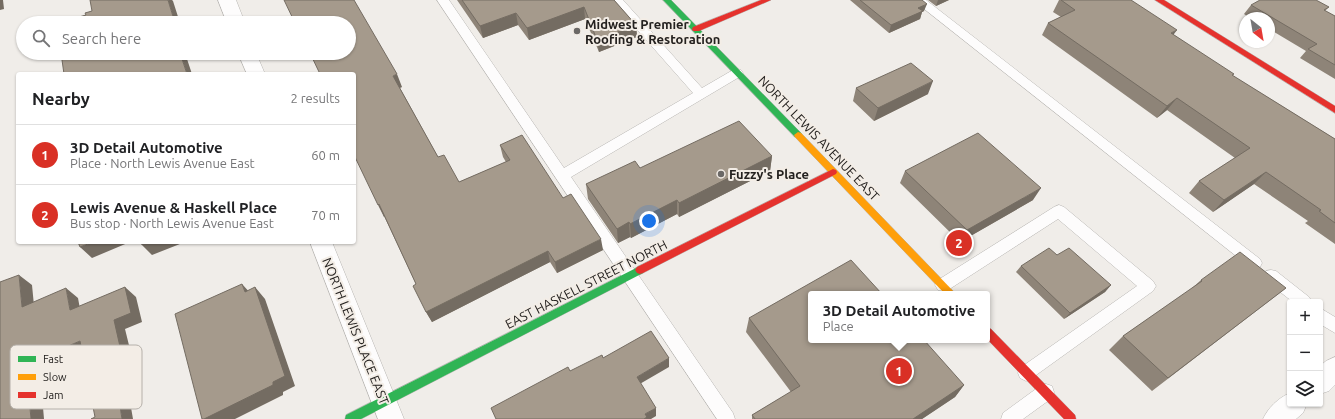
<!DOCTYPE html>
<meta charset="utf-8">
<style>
:root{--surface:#fff;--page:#f6f6f6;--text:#202124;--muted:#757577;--line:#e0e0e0;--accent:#d93025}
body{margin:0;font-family:Ubuntu,sans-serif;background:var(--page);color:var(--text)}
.controls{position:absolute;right:12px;bottom:12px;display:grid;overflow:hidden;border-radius:4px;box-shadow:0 1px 3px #0004}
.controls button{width:36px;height:36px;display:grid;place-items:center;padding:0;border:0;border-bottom:1px solid var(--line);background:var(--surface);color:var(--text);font:20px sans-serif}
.compass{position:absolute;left:1239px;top:12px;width:36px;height:36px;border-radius:50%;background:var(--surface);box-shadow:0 1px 3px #0004;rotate:149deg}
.you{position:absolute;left:649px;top:221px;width:14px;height:14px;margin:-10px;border:3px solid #fff;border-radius:50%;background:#1a73e8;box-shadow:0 0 0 6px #1a73e833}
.badge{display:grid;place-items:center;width:26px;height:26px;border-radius:50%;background:var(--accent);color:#fff;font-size:13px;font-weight:700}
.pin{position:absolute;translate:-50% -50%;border:2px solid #fff;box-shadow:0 1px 4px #0006}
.popup{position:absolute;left:808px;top:291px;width:182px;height:52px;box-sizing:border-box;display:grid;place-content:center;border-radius:4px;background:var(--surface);filter:drop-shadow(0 1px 3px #0005);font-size:13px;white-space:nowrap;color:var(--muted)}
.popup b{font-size:15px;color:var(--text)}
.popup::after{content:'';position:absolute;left:50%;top:100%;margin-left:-8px;border:8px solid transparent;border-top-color:var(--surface)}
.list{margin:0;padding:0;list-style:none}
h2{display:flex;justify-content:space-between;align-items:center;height:52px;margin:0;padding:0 16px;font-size:17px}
h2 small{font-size:13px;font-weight:400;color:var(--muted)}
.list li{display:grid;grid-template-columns:26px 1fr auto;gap:12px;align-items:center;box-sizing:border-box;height:60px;padding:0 16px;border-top:1px solid var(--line)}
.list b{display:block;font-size:15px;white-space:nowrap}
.list p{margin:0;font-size:13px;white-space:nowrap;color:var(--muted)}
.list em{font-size:13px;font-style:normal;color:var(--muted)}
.icon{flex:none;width:22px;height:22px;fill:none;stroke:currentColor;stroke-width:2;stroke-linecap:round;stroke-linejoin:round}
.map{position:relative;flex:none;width:1335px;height:419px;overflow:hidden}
.search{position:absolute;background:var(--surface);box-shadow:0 1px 3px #0004;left:16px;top:16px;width:340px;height:44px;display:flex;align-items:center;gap:10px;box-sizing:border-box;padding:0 14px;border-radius:22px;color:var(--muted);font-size:15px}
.panel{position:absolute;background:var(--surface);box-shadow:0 1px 3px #0004;left:16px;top:72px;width:340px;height:172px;border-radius:4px}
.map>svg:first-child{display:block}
</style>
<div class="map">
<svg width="1335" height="419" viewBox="0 0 1335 419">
<rect width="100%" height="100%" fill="#f0ede9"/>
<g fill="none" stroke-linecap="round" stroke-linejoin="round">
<g stroke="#b7b5b2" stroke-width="1">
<path id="lane" d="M437,0h12l115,168 129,-75 -82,-93h12l79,88 31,-18 4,-1 4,1 2,3 -2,3 -170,101 162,236 2,6h-18z
M913,0h13l334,259 2,4 -2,4 -5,2 -5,-2z
M1059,205l5,2 89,74 3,5 -3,5 -121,87 -6,3 -6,-3 -2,-5 2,-5 117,-82 -79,-67 -110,71 -5,1 -5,-1 -3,-5 3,-5 116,-73z
M1271,270l5,1 33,26 3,5h-19l-27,-21 -2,-5 2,-5z
M1320,308l15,9v16l-15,-9z
M1046,384l6,2 2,6 -2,6 -29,21h-22l2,-6 37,-27z"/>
</g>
<g stroke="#b7b5b2" stroke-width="1">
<path id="street" d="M218,0h18l9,23h-18z
M238,53h18l9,21h-18z
M310,242h22l72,177h-26z
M1335,357v28l-6,6 -9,3v-28l6,-5z
M1290,393v11h17l-4,9 -7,6h-33c5,-11 15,-21 27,-26z"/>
</g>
<g stroke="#b7b5b2" stroke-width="1">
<path id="fast" d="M663,0h8l130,133 1,2 -1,2h-6z
M640,266l3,1 2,3 -2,3 -282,146h-16l1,-4z"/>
</g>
<g stroke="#b7b5b2" stroke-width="1">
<path id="slow" d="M798,132l3,1 155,161h-11l-150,-157 -1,-2z"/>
</g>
<g stroke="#b7b5b2" stroke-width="1">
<path id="jam" d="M761,0h10l-72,31h-6l-1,-2 1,-2z
M1155,0h9l171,106v7z
M833,169l3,1 1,2 -1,2 -193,99 -3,1 -3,-1 -2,-3 2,-3z
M987,327l4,2 84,86 1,4h-12l-77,-80z"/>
</g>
<use href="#lane" fill="#fdfcfc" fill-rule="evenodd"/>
<use href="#street" fill="#fdfcfc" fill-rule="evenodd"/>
<use href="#fast" fill="#30b455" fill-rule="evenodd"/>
<use href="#slow" fill="#ff9f0a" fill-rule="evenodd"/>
<use href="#jam" fill="#e5322d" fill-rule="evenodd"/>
</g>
<path fill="#8e8478" d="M457,0h157l22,25 1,12 -38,15 -14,-33 -56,21 -11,-15 -35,13z
M850,0h72l2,11 -2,1 -2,7 -31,14z
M928,0h21l-13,6z
M1059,0h72l43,35 59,41 102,63v105l-30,-21 3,-2 -54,-37 -41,28 -24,-19 10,-12 36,-23 -68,-48 -10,8 -115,-83 6,-12 13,-6 -8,-5z
M1251,5l78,2 -4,4 10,5v63l-35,-21 6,-7 -37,-22v-11h-19l-6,-4z
M354,74l48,13 -2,1 38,69 21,25 47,-20 -3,-5 -3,-12 63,53 40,52 -46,23 -7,-11 -118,60 -6,-10 -10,-28 -32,-68v1z
M856,88l72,6 -54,27 -21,-20z
M772,156l-2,15 -91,46 -2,-3 -46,24 -1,-1 -12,6 -30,-44 -2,-15 54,-16z
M905,171l128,29 -73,42 -60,-59z
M1057,255l54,30 -6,7 -41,27 -48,-47 5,-6z
M1201,280l85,8 -134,103 -43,-41 14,-14 67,-46z
M749,318l215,67 -9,12 -33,22h-170v-4l39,-23 -45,-60z"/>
<path fill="#746c62" d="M0,0h3l1,9 -4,1z
M168,0h4l1,1 7,22h-5z
M938,0h11l-13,6z
M927,4l-3,7 -2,1 -2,7 -31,14 2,-8 27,-17z
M584,7l1,12 -56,21 -2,-12z
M516,13l2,12 -35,13 -3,-12z
M636,25l1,12 -38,15 -2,-12z
M1177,30l-9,12 3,-9z
M180,53h8l2,5 -3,1 5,15h-5z
M397,74l5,13 -4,1 -5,-12z
M933,81l-5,13 -54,27 4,-13z
M1177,98l-10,12 -10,8 10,-12z
M772,156l-2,15 -91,46v-14z
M1266,172l-12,12 -41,28 11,-12z
M1041,188l-8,12 -73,42 7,-12z
M677,200v14l-46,24 -1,-14z
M379,204l6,12 -1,1 -6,-12z
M629,222l1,15 -12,6 -1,-14z
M601,239l2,11 -46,23 -2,-11z
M93,242h37l-38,16 -12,-11z
M147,242h38l-33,13 -11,-11z
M548,251l2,11 -118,60 -6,-10z
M19,275l13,10 3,31 -13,-9z
M242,284l10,11 -7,-3z
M1111,285l-6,7 -41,27 6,-6z
M125,287l11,10 6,25 -17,7 15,61 -11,6 4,23h-11l-5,-32 -3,-67z
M255,287l10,12 30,87 -12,6v3l-48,24h-31z
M66,288l12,10 4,22 -12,-10z
M80,341l12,9 -52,22 4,47h-13l-5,-55z
M669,358v9l-31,18 -1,-8z
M964,385l-9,12 -33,22h-9z
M656,408v8l-5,3h-7l1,-5z"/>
<path fill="#a59a8c" stroke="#746c62" d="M90,0h78l7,23h-102l-1,-4 14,-4 -1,-2 7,-2z
M284,0h70l43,74 -4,2 45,81 6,-2 15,27 51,-22 -10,-15 22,-10 41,63 8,-4 30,45 -46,23 -7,-11 -122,61 -13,-26 3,-2 -37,-80 -1,1 -24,-50v-81h-34l-10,-21h39v-30h-54z
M462,0h152l22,25 -39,15 -13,-33 -57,21 -11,-15 -36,13z
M860,0h62l5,4 -9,4 5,3 -32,14z
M1061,0h70l46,30 -6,3 63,41 -2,1 103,64v84l-16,-12 2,-1 -55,-38 -42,28 -25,-19 51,-33 -73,-50 -10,8 -119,-83 27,-13z
M1260,0h56l13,7 -5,3 11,6v49l-27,-16 9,-5 -66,-39z
M61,53h119l7,21h-123z
M911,63l22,18 -55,27 -22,-20z
M739,121l33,35 -93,47 -2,-3 -47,24 -1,-2 -12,7 -31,-45 49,-23 5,7z
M978,133l63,55 -74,42 -62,-59z
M78,242h15l-13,5z
M140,242h7l-6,2z
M1049,248l8,7 12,-7 42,37 -41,28 -49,-47z
M1240,252l46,36 -118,90 -45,-42 79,-55 -1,-1z
M851,260l31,34h-71v46h113l40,45 -51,34h-158l-3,-4 48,-29 -51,-68z
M19,275l3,32 44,-19 4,22 55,-23 6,26 -17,7 14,62 -11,5 5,32h-31l4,-2 -15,-76 -54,23 5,55h-31v-137z
M242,284l3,8 10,-5 30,89 -12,6v3l-69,34h-2l-27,-105z
M651,331l18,27 -32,19 19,31 -11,6 2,3 -3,2h-148l-5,-11 77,-41 2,4 32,-16 1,3z"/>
<g fill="#6b6866" stroke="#f3ede6" stroke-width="1.5">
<circle cx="577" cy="31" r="4"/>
<circle cx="721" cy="174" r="4"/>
</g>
<g text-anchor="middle" stroke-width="4" stroke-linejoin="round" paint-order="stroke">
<g font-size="13" font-weight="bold" fill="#24211f" stroke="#f3ede6" text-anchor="start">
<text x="585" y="29">Midwest Premier<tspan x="585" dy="15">Roofing &amp; Restoration</tspan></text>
<text x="729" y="179">Fuzzy's Place</text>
</g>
<g font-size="13" fill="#24211f" stroke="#f3ede6">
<text transform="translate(819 138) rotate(46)" y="5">NORTH LEWIS AVENUE EAST</text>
<text transform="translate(586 284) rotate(-27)" y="5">EAST HASKELL STREET NORTH</text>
<text transform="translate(356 331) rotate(68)" y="5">NORTH LEWIS PLACE EAST</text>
</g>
</g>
<rect x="10" y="345" width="132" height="64" rx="6" fill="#f3ede6" stroke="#b5b0aa" stroke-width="1"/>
<rect x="18" y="356" width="18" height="6" fill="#30b455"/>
<rect x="18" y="374" width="18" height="6" fill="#ff9f0a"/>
<rect x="18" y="392" width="18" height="6" fill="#e5322d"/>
<g font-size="11" fill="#24211f">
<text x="43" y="363">Fast</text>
<text x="43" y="381">Slow</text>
<text x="43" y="399">Jam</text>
</g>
</svg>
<div class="controls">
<button>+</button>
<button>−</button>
<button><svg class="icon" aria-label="layers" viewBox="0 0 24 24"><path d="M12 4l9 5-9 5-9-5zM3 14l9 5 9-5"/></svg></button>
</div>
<svg class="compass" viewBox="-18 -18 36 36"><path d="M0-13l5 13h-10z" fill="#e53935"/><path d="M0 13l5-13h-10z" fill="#757577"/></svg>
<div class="you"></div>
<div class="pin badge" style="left:899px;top:371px">1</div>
<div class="popup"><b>3D Detail Automotive</b>Place</div>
<div class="pin badge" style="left:959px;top:243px">2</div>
<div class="search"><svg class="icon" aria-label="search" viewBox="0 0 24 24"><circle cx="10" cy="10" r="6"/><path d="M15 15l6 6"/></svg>Search here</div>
<section class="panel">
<h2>Nearby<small>2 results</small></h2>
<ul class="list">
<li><span class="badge">1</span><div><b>3D Detail Automotive</b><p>Place · North Lewis Avenue East</p></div><em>60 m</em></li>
<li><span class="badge">2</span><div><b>Lewis Avenue &amp; Haskell Place</b><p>Bus stop · North Lewis Avenue East</p></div><em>70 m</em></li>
</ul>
</section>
</div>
